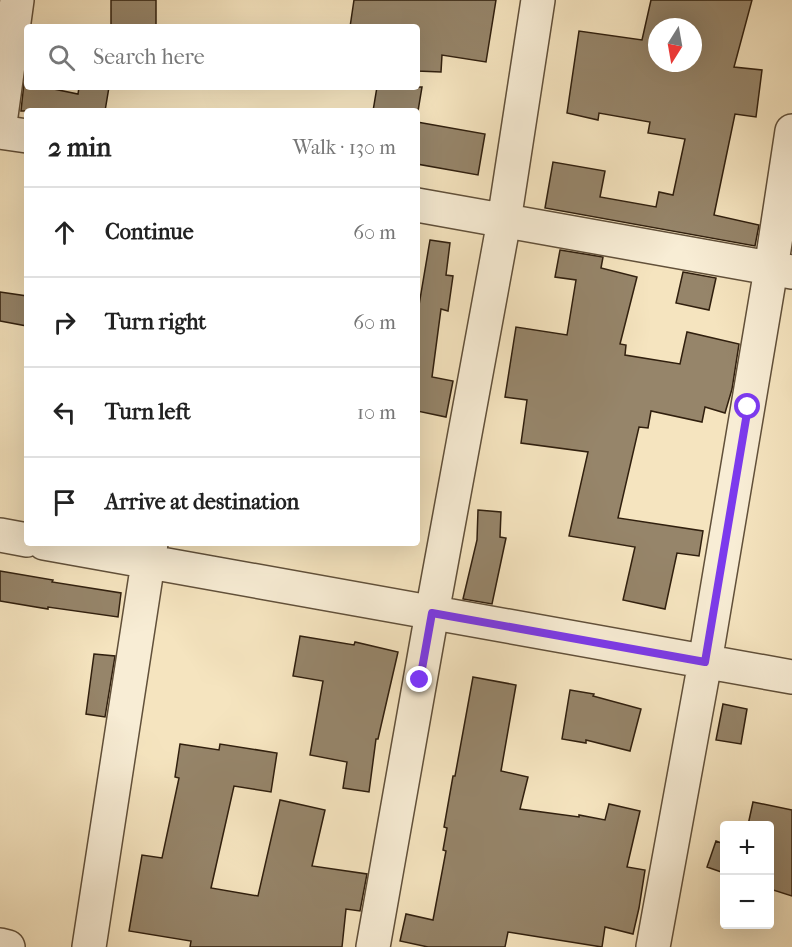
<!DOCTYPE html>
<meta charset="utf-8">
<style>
:root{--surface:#fff;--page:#f2f2f2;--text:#222;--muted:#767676;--line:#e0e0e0}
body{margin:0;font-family:"IM FELL French Canon",serif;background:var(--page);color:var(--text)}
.controls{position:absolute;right:18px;bottom:18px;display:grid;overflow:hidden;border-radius:6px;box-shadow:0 6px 24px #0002}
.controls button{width:54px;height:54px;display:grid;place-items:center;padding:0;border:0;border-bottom:2px solid var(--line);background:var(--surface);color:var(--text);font:30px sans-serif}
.compass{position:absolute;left:648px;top:18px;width:54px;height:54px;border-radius:50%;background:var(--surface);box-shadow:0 6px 24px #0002;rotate:191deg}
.stop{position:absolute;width:18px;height:18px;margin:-14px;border:4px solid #7c3aed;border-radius:50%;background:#fff}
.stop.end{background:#7c3aed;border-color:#fff;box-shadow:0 2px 6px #0008}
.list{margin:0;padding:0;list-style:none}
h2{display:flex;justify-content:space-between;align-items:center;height:78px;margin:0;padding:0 24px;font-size:26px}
h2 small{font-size:20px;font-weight:400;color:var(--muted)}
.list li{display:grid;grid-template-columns:39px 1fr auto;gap:18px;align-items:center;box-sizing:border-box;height:90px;padding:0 24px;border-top:2px solid var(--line)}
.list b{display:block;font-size:22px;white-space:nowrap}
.list em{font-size:20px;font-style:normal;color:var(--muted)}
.icon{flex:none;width:33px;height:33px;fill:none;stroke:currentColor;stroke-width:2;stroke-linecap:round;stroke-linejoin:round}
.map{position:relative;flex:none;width:792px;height:947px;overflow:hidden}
.search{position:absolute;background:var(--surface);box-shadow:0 6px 24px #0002;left:24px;top:24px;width:396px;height:66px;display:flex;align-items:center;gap:15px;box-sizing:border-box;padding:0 21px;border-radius:6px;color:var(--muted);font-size:22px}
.panel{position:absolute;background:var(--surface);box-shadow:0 6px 24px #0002;left:24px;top:108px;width:396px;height:438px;border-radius:6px}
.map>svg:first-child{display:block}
</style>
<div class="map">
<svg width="792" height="947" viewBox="0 0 792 947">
<rect width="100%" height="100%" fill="#f5e4bf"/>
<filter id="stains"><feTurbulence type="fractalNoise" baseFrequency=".00333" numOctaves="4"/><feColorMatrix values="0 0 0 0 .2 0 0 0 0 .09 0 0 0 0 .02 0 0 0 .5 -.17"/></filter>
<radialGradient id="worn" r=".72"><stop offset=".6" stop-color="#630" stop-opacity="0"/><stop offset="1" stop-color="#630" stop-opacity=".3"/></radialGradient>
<path fill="#96856a" stroke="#301f0e" stroke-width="1.5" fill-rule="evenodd" d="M111,0h45v27h-45z
M354,0h142l-10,62 -44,-7 -1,17 -24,-1v-44h-67z
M651,0h101l-18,67 28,3 -6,47 -21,-3 -21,101 45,10 -4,21 -210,-38 8,-46 52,9 -5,26 56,10 3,-15 14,3 12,-56 -37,-6 2,-11 -51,-9 -1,7 -31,-7 12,-82 63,9zM657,27h36v36h-36z
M24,83h3v4h17l34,7 1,-7h30l-4,24h-84z
M377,87h45l-4,24h-45z
M417,122l68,12 -7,41 -61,-11z
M430,240l20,3 -4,32 7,1 -5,35 -7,-2 -9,68 21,4 -7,36 -29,-6v-94z
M560,250l43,7 -2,11 36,9 -17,67 6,1 -1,10 55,9 7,-32 52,12 -7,45 -7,24 -20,-6 -3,15 -51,-11 -3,17 -9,-1 -21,91 85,13 -4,25 -22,-3 -12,56 -42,-9 12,-53 -66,-11 19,-84 -67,-9 6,-43 -22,-3 11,-70 51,8 9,-55 -21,-3z
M683,272l33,6 -7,32 -33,-7z
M0,292l27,4v30l-27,-5z
M478,510l23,2 -1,25 6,1 -14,66 -29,-5 14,-59z
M0,571l53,9 -1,2 69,11 -3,24 -70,-10v2l-48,-8z
M300,636l54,9 1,-3 43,10 -20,87h-2l-7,53 -26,-4 4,-26 -37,-7 13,-74 -30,-5z
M94,654l21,2 -10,61 -19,-3z
M473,677l43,8 -15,86 27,6 -8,32 59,8v-2l26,5 4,-16 31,7 -13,56 18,3 -6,38 -6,26 -28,-7 -3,20 -94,-15 -3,15h-77l-28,-6 6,-27 27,6 13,-69 -3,-1 4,-22 -3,-1 9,-51h2z
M570,690l24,4 -1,2 48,13 -11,42 -44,-11v3l-24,-4z
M723,704l24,5 -6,35 -25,-4z
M180,744l39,6 1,-6 57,9 -6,39 -37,-6 -23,102 47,8 22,-96 45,10 -13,56 55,8 -7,37 -14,-2 -4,38h-152l1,-6 -62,-10 13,-76 20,3 17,-80 -4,-1z
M753,802l39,8v86l-22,-7v-64h-22z
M716,841l8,3v29l-17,-6z"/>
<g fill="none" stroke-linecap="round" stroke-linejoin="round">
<g stroke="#61503a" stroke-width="36">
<path id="minor" d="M0,123l17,-123
M0,132l27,4
M417,205l375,67
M0,535l27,5
M44,543l748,134
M0,945l8,2
M89,947l62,-404
M373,947l59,-334 72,-392 34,-221
M653,947l52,-285 66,-393 21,-138"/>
</g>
<use href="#minor" stroke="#f8edd5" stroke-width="33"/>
</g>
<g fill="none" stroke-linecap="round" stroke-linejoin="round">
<path stroke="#7c3aed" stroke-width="8" d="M420,680l12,-67 273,49 43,-255"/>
</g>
<rect width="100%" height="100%" filter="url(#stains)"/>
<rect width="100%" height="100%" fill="url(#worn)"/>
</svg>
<div class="controls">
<button>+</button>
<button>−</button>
</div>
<svg class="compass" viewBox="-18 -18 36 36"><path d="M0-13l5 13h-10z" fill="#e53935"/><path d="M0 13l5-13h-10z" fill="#767676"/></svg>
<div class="stop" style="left:748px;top:407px"></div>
<div class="stop end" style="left:420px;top:680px"></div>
<div class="search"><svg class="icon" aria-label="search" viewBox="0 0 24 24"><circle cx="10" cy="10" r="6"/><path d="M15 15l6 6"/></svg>Search here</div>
<section class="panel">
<h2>2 min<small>Walk · 130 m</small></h2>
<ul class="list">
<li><svg class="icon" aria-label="ahead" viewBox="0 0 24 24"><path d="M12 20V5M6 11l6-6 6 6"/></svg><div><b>Continue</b></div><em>60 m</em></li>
<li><svg class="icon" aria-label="right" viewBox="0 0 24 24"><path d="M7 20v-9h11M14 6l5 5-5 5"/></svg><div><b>Turn right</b></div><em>60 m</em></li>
<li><svg class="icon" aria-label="left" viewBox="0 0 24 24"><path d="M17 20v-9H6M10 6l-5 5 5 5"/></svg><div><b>Turn left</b></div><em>10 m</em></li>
<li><svg class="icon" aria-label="arrive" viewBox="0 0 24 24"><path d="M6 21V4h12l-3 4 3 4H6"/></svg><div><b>Arrive at destination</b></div></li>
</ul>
</section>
</div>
